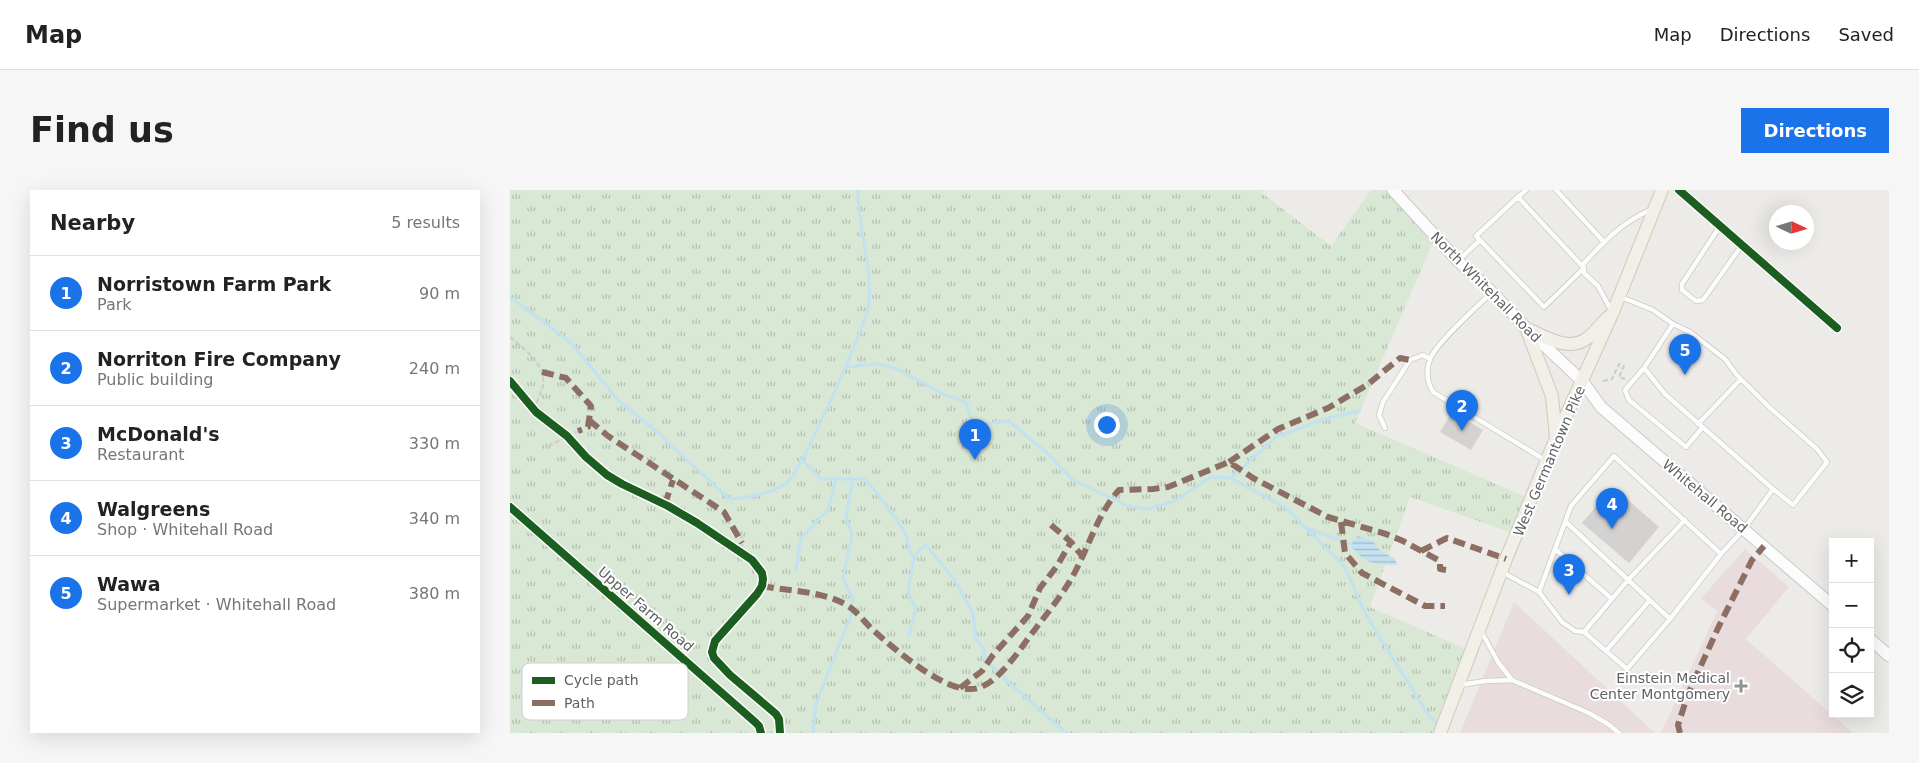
<!DOCTYPE html>
<meta charset="utf-8">
<style>
:root{--surface:#fff;--page:#f6f6f6;--text:#222;--muted:#767676;--line:#e0e0e0;--accent:#1a73e8}
body{margin:0;font-family:"DejaVu Sans",sans-serif;background:var(--page);color:var(--text)}
.controls{position:absolute;right:15px;bottom:15px;display:grid;overflow:hidden;border-radius:0px;box-shadow:0 5px 20px #0002}
.controls button{width:45px;height:45px;display:grid;place-items:center;padding:0;border:0;border-bottom:1px solid var(--line);background:var(--surface);color:var(--text);font:25px sans-serif}
.compass{position:absolute;left:1259px;top:15px;width:45px;height:45px;border-radius:50%;background:var(--surface);box-shadow:0 5px 20px #0002;rotate:94deg}
.you{position:absolute;left:596px;top:234px;width:18px;height:18px;margin:-12px;border:4px solid #fff;border-radius:50%;background:#1a73e8;box-shadow:0 0 0 8px #1a73e833}
.badge{display:grid;place-items:center;width:32px;height:32px;border-radius:50%;background:var(--accent);color:#fff;font-size:16px;font-weight:700}
.pin{position:absolute;translate:-50% -41px;filter:drop-shadow(0 1px 2px #0008)}
.pin::after{content:'';position:absolute;top:26px;width:18px;height:15px;background:inherit;clip-path:polygon(0 0,100% 0,50% 100%)}
.list{margin:0;padding:0;list-style:none}
h2{display:flex;justify-content:space-between;align-items:center;height:65px;margin:0;padding:0 20px;font-size:21px}
h2 small{font-size:16px;font-weight:400;color:var(--muted)}
.list li{display:grid;grid-template-columns:32px 1fr auto;gap:15px;align-items:center;box-sizing:border-box;height:75px;padding:0 20px;border-top:1px solid var(--line)}
.list b{display:block;font-size:19px;white-space:nowrap}
.list p{margin:0;font-size:16px;white-space:nowrap;color:var(--muted)}
.list em{font-size:16px;font-style:normal;color:var(--muted)}
.icon{flex:none;width:28px;height:28px;fill:none;stroke:currentColor;stroke-width:2;stroke-linecap:round;stroke-linejoin:round}
.map{position:relative;flex:none;width:1379px;height:543px;overflow:hidden;border-radius:0px}
header{display:flex;align-items:center;gap:30px;box-sizing:border-box;height:70px;padding:0 25px;background:var(--surface);border-bottom:1px solid var(--line)}
header strong{font-size:24px}
nav{display:flex;gap:28px;margin-inline-start:auto;font-size:18px}
.intro{display:flex;align-items:center;justify-content:space-between;box-sizing:border-box;height:120px;padding:0 30px}
h1{margin:0;font-size:35px}
.button{padding:12px 22px;border-radius:0px;background:var(--accent);color:#fff;font-size:18px;font-weight:700}
main{display:flex;gap:30px;padding:0 30px}
aside{flex:1;background:var(--surface);border-radius:0px;box-shadow:0 5px 20px #0002}
.map>svg:first-child{display:block}
</style>
<header>
<strong>Map</strong>
<nav><a>Map</a><a>Directions</a><a>Saved</a></nav>
</header>
<div class="intro"><h1>Find us</h1><a class="button">Directions</a></div>
<main>
<aside>
<h2>Nearby<small>5 results</small></h2>
<ul class="list">
<li><span class="badge">1</span><div><b>Norristown Farm Park</b><p>Park</p></div><em>90 m</em></li>
<li><span class="badge">2</span><div><b>Norriton Fire Company</b><p>Public building</p></div><em>240 m</em></li>
<li><span class="badge">3</span><div><b>McDonald's</b><p>Restaurant</p></div><em>330 m</em></li>
<li><span class="badge">4</span><div><b>Walgreens</b><p>Shop · Whitehall Road</p></div><em>340 m</em></li>
<li><span class="badge">5</span><div><b>Wawa</b><p>Supermarket · Whitehall Road</p></div><em>380 m</em></li>
</ul>
</aside>
<div class="map">
<svg width="1379" height="543" viewBox="0 0 1379 543">
<defs>
<pattern id="park-tufts" width="24" height="20" patternUnits="userSpaceOnUse" patternTransform="scale(1.25)"><rect width="24" height="20" fill="#d9e7d5"/><path d="M3 7l-1-3M5 7V3M7 7l1-3M15 17l-1-3M17 17v-4M19 17l1-3" fill="none" stroke="#b3bfb0"/></pattern>
<pattern id="water-rules" width="6" height="5" patternUnits="userSpaceOnUse" patternTransform="scale(1.25)"><rect width="6" height="5" fill="#c2e1f1"/><path d="M0 2.5h6" fill="none" stroke="#a1bac7"/></pattern>
</defs>
<rect width="100%" height="100%" fill="#edebe8"/>
<path fill="#e8dddc" d="M1235,359l44,38 -43,52 107,94h-192l56,-122 -16,-13z
M1004,412l141,131h-195z"/>
<path fill="url(#park-tufts)" d="M0,0h754l-2,3 69,53 40,-56h20l42,52 -78,181 178,77 -18,34 -105,-37 -40,110 101,44 -31,82h-930z"/>
<path fill="url(#water-rules)" d="M848,346l15,5 7,10 15,8 2,6c-23,-1 -31,-1 -46,-19l2,-6z"/>
<g fill="none" stroke-linecap="round" stroke-linejoin="round">
<path stroke="#c2e1f1" stroke-width="3" d="M0,107l60,45 49,59 37,30 73,68c20,-1 41,-5 58,-16 13,-9 80,-160 82,-179 3,-38 -11,-76 -11,-114
M336,177l31,-3 18,4 50,27 21,7 8,25 12,-3 23,-3 39,33 25,26 53,25 21,4 28,-8 36,-24 20,1 55,30 59,59 21,48 63,101 10,8
M292,270l19,19h44c15,18 28,34 40,54 5,9 1,15 9,25l7,-10 5,-3 28,34 19,34 3,26 8,11 1,9 22,22 59,52
M721,288l45,-41 55,-20 29,-6
M797,338l48,18
M286,381l5,-33 27,-28 8,-31
M399,444l7,-25 -8,-17 6,-34
M303,543l3,-29 35,-89 2,-16 -10,-20 9,-44 -6,-18 7,-38"/>
</g>
<path fill="#d4d2d1" d="M942,222l31,18 -12,20 -31,-18z
M1103,297l46,40 -30,36 -47,-40z"/>
<g fill="none" stroke-linecap="round" stroke-linejoin="round">
<g stroke="#c9c9c8" stroke-width="6">
<path id="lane" d="M1046,0l48,52
M1008,7l-42,39 68,71 40,-39 -66,-71 8,-7
M1210,36l-38,58v6l14,11 7,-1 39,-55
M949,70l21,-20
M981,103c-14,14 -54,49 -61,66 -4,11 -3,23 3,33l112,68
M1101,120l-13,-24 -14,-13 -1,-9c22,-23 38,-41 67,-54
M1163,134l-29,44 21,26 108,95
M1134,178l-19,22 4,10 57,47 16,-19
M1188,234l43,-45
M875,238l-6,-13 4,-13 27,-42 13,-5 7,4
M1056,332l104,97 51,-65
M1045,359l57,50
M992,382l37,20 23,30 13,9 9,1
M1029,402l32,-86 43,-50 107,98 23,-25 29,-40 20,16 34,-43 -10,-13 -48,-42 -33,-33 -11,-15 -35,-27 -17,-8 -20,-14 -32,-13
M1160,429l-43,50 -43,-37 44,-52 57,-60
M971,441l17,31 14,18
M1096,461l44,-51
M950,495l25,-4 27,-1 77,33 19,11 11,9"/>
</g>
<g stroke="#c9c9c8" stroke-width="11">
<path id="street" d="M1169,0l158,138
M0,317l245,215 4,4 2,7"/>
</g>
<g stroke="#c9c9c8" stroke-width="13">
<path id="secondary" d="M883,0l65,71 34,31 34,36 57,54 18,25 232,199
M1360,449l19,17"/>
</g>
<g stroke="#d2c8b9" stroke-width="14">
<path id="primary" d="M1016,138l26,68 4,42
M1016,138c17,8 42,24 60,11 8,-5 15,-15 22,-22
M930,543l66,-174 50,-121 57,-126 49,-122"/>
</g>
<path stroke="#cacdcb" stroke-width="2" stroke-dasharray="5 2.5" stroke-linecap="butt" d="M0,147c14,12 36,27 33,48 -2,10 -8,16 -7,27
M1093,191l9,-2 7,-15 5,2 -5,11 6,2
M38,256l30,-15
M231,344l2,19"/>
<use href="#lane" stroke="#fcfcfc" stroke-width="4.5"/>
<use href="#street" stroke="#fcfcfc" stroke-width="9"/>
<use href="#secondary" stroke="#fcfcfc" stroke-width="11"/>
<use href="#primary" stroke="#f2efe9" stroke-width="12"/>
<path stroke="#8d6e63" stroke-width="6" stroke-dasharray="12 6" stroke-linecap="butt" d="M32,182l24,6 25,28 -3,21 -10,4
M79,230l19,16 116,76 18,31
M719,272l49,-33 50,-21 39,-23 33,-27 10,2
M155,314l8,-24
M831,332l4,31 17,20 63,33h20
M541,335l20,17 11,14
M911,361l26,-13 59,21
M252,396c26,5 57,5 81,17 13,6 21,19 31,28 21,18 77,69 107,56 20,-8 39,-38 52,-55 15,-20 32,-40 43,-62 14,-27 23,-58 43,-80l34,-1 15,-2 61,-25 24,16 75,39 58,17 17,7 37,20v8l6,1
M450,498l22,-17 11,-16 35,-39 12,-28 17,-22 14,-24
M1170,543l-2,-8 10,-31 31,-68 33,-66 12,-14"/>
<g stroke="#fff" stroke-width="11">
<path id="cycleway" d="M1169,0l158,138
M0,191l26,31 31,24 19,21 21,18 15,9 46,22 29,17 55,37 10,13 1,6 -1,7 -5,8 -42,47 -3,11 2,6 16,17 46,39 3,5 1,14
M0,317l245,215 4,4 2,7"/>
</g>
<use href="#cycleway" stroke="#1b5e20" stroke-width="8"/>
</g>
<path fill="#909293" stroke="#fff" stroke-width="2" d="M1228.5 488.5h5v5h5v5h-5v5h-5v-5h-5v-5h5z"/>
<g text-anchor="middle" stroke-width="4" stroke-linejoin="round" paint-order="stroke">
<g font-size="14" fill="#5e6265" stroke="#fff">
<text transform="translate(976 97) rotate(45)" y="5">North Whitehall Road</text>
<text transform="translate(1039 271) rotate(-67)" y="5">West Germantown Pike</text>
<text transform="translate(1195 306) rotate(40)" y="5">Whitehall Road</text>
<text transform="translate(136 419) rotate(41)" y="5">Upper Farm Road</text>
</g>
<g font-size="14" fill="#5e6265" stroke="#fff" text-anchor="end">
<text x="1220" y="493">Einstein Medical<tspan x="1220" dy="16">Center Montgomery</tspan></text>
</g>
</g>
<rect x="12" y="473" width="166" height="57" rx="8" fill="#fff" stroke="#cfd0d1" stroke-width="1"/>
<rect x="22" y="487" width="23" height="7" fill="#1b5e20"/>
<rect x="22" y="510" width="23" height="6" fill="#8d6e63"/>
<g font-size="14" fill="#5e6265">
<text x="54" y="495">Cycle path</text>
<text x="54" y="518">Path</text>
</g>
</svg>
<div class="controls">
<button>+</button>
<button>−</button>
<button><svg class="icon" aria-label="locate" viewBox="0 0 24 24"><circle cx="12" cy="12" r="6"/><path d="M12 2v4M12 18v4M2 12h4M18 12h4"/></svg></button>
<button><svg class="icon" aria-label="layers" viewBox="0 0 24 24"><path d="M12 4l9 5-9 5-9-5zM3 14l9 5 9-5"/></svg></button>
</div>
<svg class="compass" viewBox="-18 -18 36 36"><path d="M0-13l5 13h-10z" fill="#e53935"/><path d="M0 13l5-13h-10z" fill="#767676"/></svg>
<div class="you"></div>
<div class="pin badge" style="left:465px;top:270px">1</div>
<div class="pin badge" style="left:952px;top:241px">2</div>
<div class="pin badge" style="left:1059px;top:405px">3</div>
<div class="pin badge" style="left:1102px;top:339px">4</div>
<div class="pin badge" style="left:1175px;top:185px">5</div>
</div>
</main>
